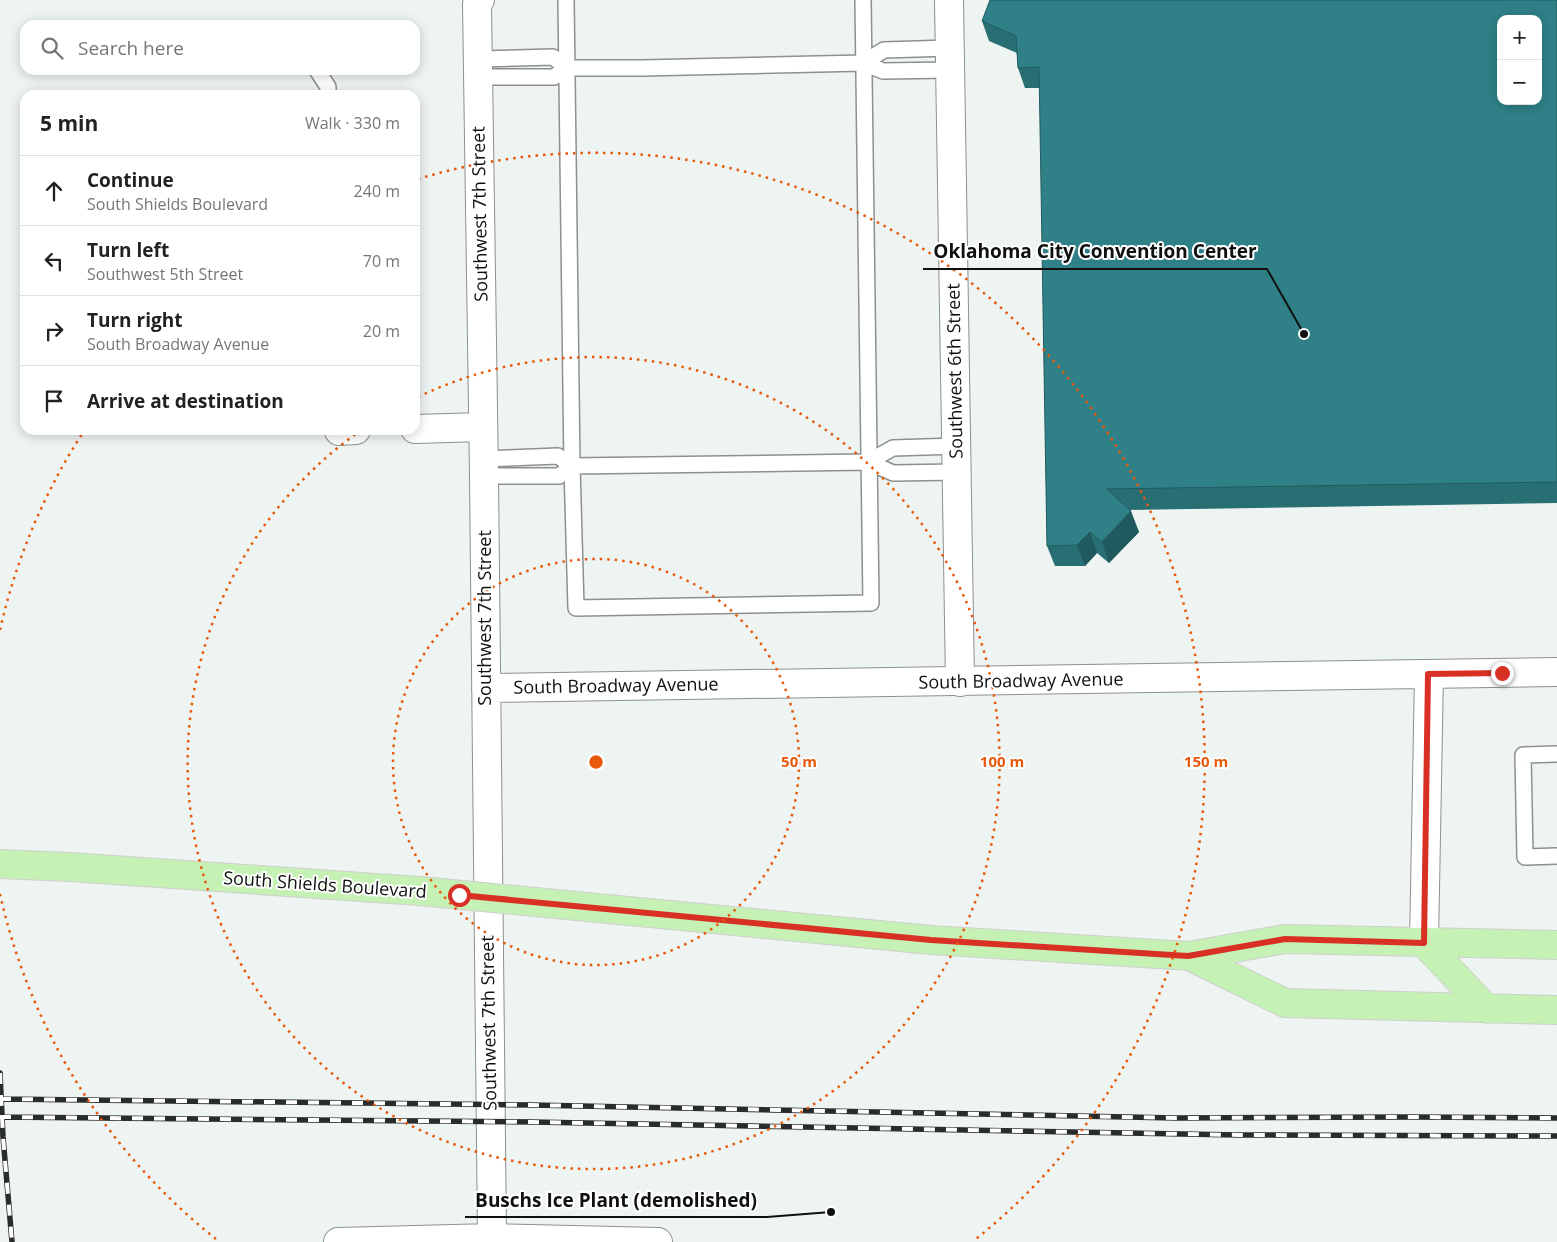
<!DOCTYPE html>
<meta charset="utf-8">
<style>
:root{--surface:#fff;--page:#f2f2f2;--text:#222;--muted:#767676;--line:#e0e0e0}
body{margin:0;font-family:"Open Sans",sans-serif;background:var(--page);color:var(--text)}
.controls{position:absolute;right:15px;top:15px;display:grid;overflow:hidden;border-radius:10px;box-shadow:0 2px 12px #0003}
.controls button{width:45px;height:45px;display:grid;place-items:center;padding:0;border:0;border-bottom:1px solid var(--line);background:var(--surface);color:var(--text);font:25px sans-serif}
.stop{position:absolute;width:15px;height:15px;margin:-11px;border:4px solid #d93025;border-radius:50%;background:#fff}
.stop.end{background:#d93025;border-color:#fff;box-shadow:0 1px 5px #0008}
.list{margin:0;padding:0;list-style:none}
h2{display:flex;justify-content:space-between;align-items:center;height:65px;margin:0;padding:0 20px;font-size:21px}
h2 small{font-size:16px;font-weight:400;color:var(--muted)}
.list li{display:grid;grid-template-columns:32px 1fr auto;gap:15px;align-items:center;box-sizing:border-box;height:70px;padding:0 20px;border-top:1px solid var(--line)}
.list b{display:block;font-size:19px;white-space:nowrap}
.list p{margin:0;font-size:16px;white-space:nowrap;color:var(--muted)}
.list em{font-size:16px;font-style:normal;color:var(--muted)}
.icon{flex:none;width:28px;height:28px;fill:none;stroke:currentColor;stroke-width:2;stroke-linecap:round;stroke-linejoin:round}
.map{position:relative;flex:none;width:1557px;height:1242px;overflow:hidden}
.search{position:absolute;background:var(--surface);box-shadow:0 2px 12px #0003;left:20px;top:20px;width:400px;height:55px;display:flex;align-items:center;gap:12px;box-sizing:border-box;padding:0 18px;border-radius:15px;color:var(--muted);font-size:19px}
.panel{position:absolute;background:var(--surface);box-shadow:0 2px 12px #0003;left:20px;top:90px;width:400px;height:345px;border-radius:15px}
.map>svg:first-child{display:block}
</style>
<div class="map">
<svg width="1557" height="1242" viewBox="0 0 1557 1242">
<rect width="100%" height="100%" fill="#eef4f2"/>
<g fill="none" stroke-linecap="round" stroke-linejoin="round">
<g stroke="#8c918f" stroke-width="18">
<path id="lane" d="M566,0l6,466 4,142 295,-5 -8,-603
M478,59l75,-2 14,11
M863,63l21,-13 66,-2
M317,70l11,17v8
M478,77h76l13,-9h75l221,-5 20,8 67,-1
M483,459l75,-3 14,10 296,-4 25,11 64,-1
M868,462l25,-14 63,-2
M484,476h75l13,-10
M1557,754l-34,1 2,102 32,-1"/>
</g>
<g stroke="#8c918f" stroke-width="30">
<path id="street" d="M480,0l-3,4 7,472 8,762
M949,0l11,682
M415,429l67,-2
M339,431l17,-1
M486,688l1071,-16
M1424,943l5,-269
M338,1242l154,-4 166,4"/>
</g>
<g stroke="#cfcfcf" stroke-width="30">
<path id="primary" d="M0,864l70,3 350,24
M1424,943l63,66
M1189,956l96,47 272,7
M1189,956l96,-17 272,6"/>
</g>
<use href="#lane" stroke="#fff" stroke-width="15"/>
<use href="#street" stroke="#fff" stroke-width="28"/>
<use href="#primary" stroke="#c6f1b4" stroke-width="28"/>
<g stroke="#2a2c2b" stroke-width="5.5">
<path id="rail" d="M0,1073l3,64 9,105
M0,1099l531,6 645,13 237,-1 144,1
M0,1117l532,5 707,13 318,1"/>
</g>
<use href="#rail" stroke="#fff" stroke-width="4" stroke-dasharray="11" stroke-linecap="butt"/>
<g stroke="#cfcfcf" stroke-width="30" stroke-linecap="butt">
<path id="primary-bridge" d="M420,891l511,49 258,16"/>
</g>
<use href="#primary-bridge" stroke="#c6f1b4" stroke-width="28"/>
</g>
<path fill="#286f74" d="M1557,0v503l-428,7 10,22 -30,31 -12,-10 -12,13h-30l-8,-20 -7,-458h-15l-7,-20 -1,-15 -28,-12 -7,-20z"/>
<path fill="#215a5e" d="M1131,511l8,21 -30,31 -7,-21z
M1090,532l7,21 -12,13 -8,-21z"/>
<path fill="#2f8187" stroke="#215a5e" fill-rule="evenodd" d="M990,0h567v482l-450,7 24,22 -29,31 -12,-10 -13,13 -30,1 -8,-479 -21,1 -2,-32 -34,-15zM1501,19h37v82h-37z"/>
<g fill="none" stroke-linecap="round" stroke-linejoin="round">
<path stroke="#d93025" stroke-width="6" d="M459,895l472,45 257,16 97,-17 139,4 4,-269 74,-1"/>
</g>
<g fill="none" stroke="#e8590c" stroke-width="2.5" stroke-dasharray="2.5 5">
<circle cx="596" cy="762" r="203"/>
<path d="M418 397A406 406 0 1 1 360 431"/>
<path d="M216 1239A610 610 0 0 1 0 894M0 630A610 610 0 0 1 82 434M418 179A610 610 0 0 1 976 1239"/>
</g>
<g text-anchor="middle" stroke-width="4" stroke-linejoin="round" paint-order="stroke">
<g font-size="18" fill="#0f1110" stroke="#fff">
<text transform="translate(480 214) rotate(-91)" y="6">Southwest 7th Street</text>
<text transform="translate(955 371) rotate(-91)" y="6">Southwest 6th Street</text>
<text transform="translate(485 618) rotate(-90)" y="6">Southwest 7th Street</text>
<text transform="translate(1021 681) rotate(-1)" y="6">South Broadway Avenue</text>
<text transform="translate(616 686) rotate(-1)" y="6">South Broadway Avenue</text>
<text transform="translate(325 885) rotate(4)" y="6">South Shields Boulevard</text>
<text transform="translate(489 1023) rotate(-91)" y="6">Southwest 7th Street</text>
</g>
</g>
<circle cx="596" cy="762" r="8" fill="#e8590c" stroke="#fff" stroke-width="2.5"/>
<g font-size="15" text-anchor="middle" font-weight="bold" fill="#e8590c" stroke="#fff" stroke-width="4" stroke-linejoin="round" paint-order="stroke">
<text x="799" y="767">50 m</text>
<text x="1002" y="767">100 m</text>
<text x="1206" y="767">150 m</text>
</g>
<path fill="none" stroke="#0f1110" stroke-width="2" d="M1304 334L1267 269H923M831 1212L767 1217H465"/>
<g fill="#0f1110" stroke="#fff" stroke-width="2">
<circle cx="1304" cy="334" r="5"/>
<circle cx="831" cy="1212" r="5"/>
</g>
<g font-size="19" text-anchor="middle" font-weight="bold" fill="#0f1110" stroke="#fff" stroke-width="4" stroke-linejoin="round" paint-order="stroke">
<text x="1095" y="258">Oklahoma City Convention Center</text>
<text x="616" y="1207">Buschs Ice Plant (demolished)</text>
</g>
</svg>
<div class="controls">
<button>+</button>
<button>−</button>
</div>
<div class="stop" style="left:459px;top:895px"></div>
<div class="stop end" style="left:1502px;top:673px"></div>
<div class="search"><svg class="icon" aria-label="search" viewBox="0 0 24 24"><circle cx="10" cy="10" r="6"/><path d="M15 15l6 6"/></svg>Search here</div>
<section class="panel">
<h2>5 min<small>Walk · 330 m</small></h2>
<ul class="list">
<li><svg class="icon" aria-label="ahead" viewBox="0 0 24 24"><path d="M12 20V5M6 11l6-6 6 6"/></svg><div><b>Continue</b><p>South Shields Boulevard</p></div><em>240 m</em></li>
<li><svg class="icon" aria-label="left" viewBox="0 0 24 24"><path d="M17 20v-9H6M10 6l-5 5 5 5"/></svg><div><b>Turn left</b><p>Southwest 5th Street</p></div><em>70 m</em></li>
<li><svg class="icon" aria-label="right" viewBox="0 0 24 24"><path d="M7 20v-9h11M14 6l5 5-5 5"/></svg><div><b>Turn right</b><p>South Broadway Avenue</p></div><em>20 m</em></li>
<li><svg class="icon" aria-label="arrive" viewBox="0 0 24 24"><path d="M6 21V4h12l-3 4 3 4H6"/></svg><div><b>Arrive at destination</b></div></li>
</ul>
</section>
</div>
